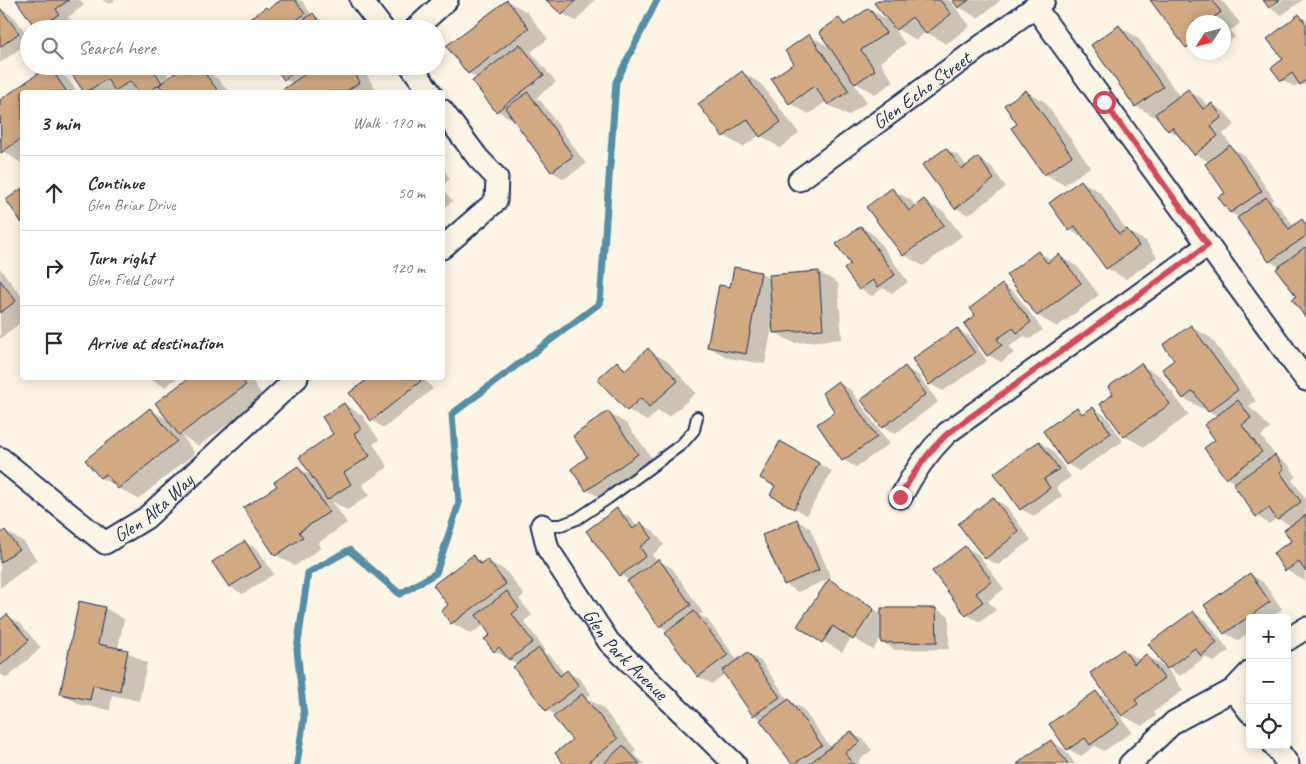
<!DOCTYPE html>
<meta charset="utf-8">
<style>
:root{--surface:#fff;--page:#f7f7f7;--text:#2b2b33;--muted:#7c7c81;--line:#e1e1e2}
body{margin:0;font-family:Caveat,sans-serif;background:var(--page);color:var(--text)}
.controls{position:absolute;right:15px;bottom:15px;display:grid;overflow:hidden;border-radius:5px;box-shadow:0 2px 12px #0003}
.controls button{width:45px;height:45px;display:grid;place-items:center;padding:0;border:0;border-bottom:1px solid var(--line);background:var(--surface);color:var(--text);font:25px sans-serif}
.compass{position:absolute;left:1186px;top:15px;width:45px;height:45px;border-radius:50%;background:var(--surface);box-shadow:0 2px 12px #0003;rotate:234deg}
.stop{position:absolute;width:15px;height:15px;margin:-11px;border:4px solid #d1495b;border-radius:50%;background:#fff}
.stop.end{background:#d1495b;border-color:#fff;box-shadow:0 1px 5px #0008}
.list{margin:0;padding:0;list-style:none}
h2{display:flex;justify-content:space-between;align-items:center;height:65px;margin:0;padding:0 20px;font-size:21px}
h2 small{font-size:16px;font-weight:400;color:var(--muted)}
.list li{display:grid;grid-template-columns:32px 1fr auto;gap:15px;align-items:center;box-sizing:border-box;height:75px;padding:0 20px;border-top:1px solid var(--line)}
.list b{display:block;font-size:19px;white-space:nowrap}
.list p{margin:0;font-size:16px;white-space:nowrap;color:var(--muted)}
.list em{font-size:16px;font-style:normal;color:var(--muted)}
.icon{flex:none;width:28px;height:28px;fill:none;stroke:currentColor;stroke-width:2;stroke-linecap:round;stroke-linejoin:round}
.map{position:relative;flex:none;width:1306px;height:764px;overflow:hidden}
.search{position:absolute;background:var(--surface);box-shadow:0 2px 12px #0003;left:20px;top:20px;width:425px;height:55px;display:flex;align-items:center;gap:12px;box-sizing:border-box;padding:0 18px;border-radius:28px;color:var(--muted);font-size:19px}
.panel{position:absolute;background:var(--surface);box-shadow:0 2px 12px #0003;left:20px;top:90px;width:425px;height:290px;border-radius:5px}
.map>svg:first-child{display:block}
</style>
<div class="map">
<svg width="1306" height="764" viewBox="0 0 1306 764">
<rect width="100%" height="100%" fill="#fcf5e5"/>
<filter id="ink" filterUnits="userSpaceOnUse"><feTurbulence type="fractalNoise" baseFrequency=".02" numOctaves="2"/><feDisplacementMap in="SourceGraphic" scale="10" xChannelSelector="R" yChannelSelector="G"/><feConvolveMatrix kernelMatrix="1 2 1 2 8 2 1 2 1" color-interpolation-filters="sRGB"/></filter>
<g filter="url(#ink)">
<path fill="#0003" d="M17,0h63l4,5 -16,12 4,5 -10,7h-24z
M102,0h14l-6,4z
M283,0h16l4,2 9,13 14,7 5,7h-93z
M548,0h47l-19,21 -13,-7z
M880,0h69l21,26 -24,18 -20,-12 -10,8 -24,-14 13,18 -25,18 14,20 -19,12 -23,-13 15,21 -19,14 -19,-11 -2,-4 -18,13 -19,-11 5,-39 14,-29 24,14 7,-29 7,4 22,-15 22,13z
M953,0h47v1l-22,17 -19,-11z
M1152,0h67l5,3 16,20 -10,8 5,6 -11,8v-23h-30v28l-7,-3z
M1264,0h14l-5,4v3l9,-7h21l-21,15 -13,-8z
M508,1l19,11 21,27 -17,13 25,30 -20,16 5,3 45,63 -22,15 -13,-8 -39,-55 -2,2 -13,-7 -20,-33 -9,-5 -20,-27z
M1,9l13,8 15,20v5l-29,21z
M1299,16l7,4v66l-5,-3 -6,4 -13,-7 2,-20z
M1119,26l19,12 42,59 8,-6 13,7 7,9 4,-3 13,8 10,13 -12,9 7,10 -2,2 15,8 31,45 -3,2 8,5 15,21 8,-6 4,2v93l-13,-16 5,-4 -18,-29 -11,-6 -29,-43 -9,-5 -11,-16 7,-4 -18,-31 -14,-8 -13,-16 -14,-8 -10,-14 -3,1 -19,-11 -43,-61z
M1197,52h16l-7,6z
M75,66h87l8,13 14,-10 6,4 8,-6 19,11 12,14h-144l-15,-23z
M276,66h49l-3,2 8,5 9,-7h14l12,7 13,19h-97l13,-8 -9,-5z
M49,68l19,11 9,13h-55v70l-1,1 -21,-14v-47z
M742,72l19,12 38,49 -19,15 -20,-13 -17,12 -19,-11 -24,-31z
M1026,91l19,11 45,65 -26,18 -19,-11 -26,-50z
M946,149l13,7 8,11 11,-8 13,7 15,21 -38,28 -12,-7z
M442,168l8,11 -8,6z
M1081,181l19,11 27,39 19,10 11,16 -31,22 -20,-11 -20,-28 -16,-10z
M442,189l11,12 -11,8z
M892,189l19,11 5,7 8,-6 20,11 18,24 -39,30 -19,-11z
M22,190v32l-15,-21z
M861,227l13,8 34,47 -16,11 -9,-5 -11,8 -13,-7 -7,-25z
M1038,252l14,8 7,-4 19,11 21,28 -42,32 -19,-11 -30,-41z
M0,268l22,29v24l-22,18z
M819,272l19,11 4,56 -48,4 -20,-11 -1,-10 -8,42 -37,-6 -19,-11 22,-58 29,-16 10,6z
M1003,285l12,8 28,37 -13,9 -6,-3 -15,11 5,6 -13,9 -13,-7 -11,-40z
M1192,327l19,11 45,63 -8,6 9,6 13,16 -9,7 15,21 12,7 8,12 -4,4 14,19 -1,82 -19,-11 7,-28 -2,-16 -14,-8 -8,6 -12,-8 -21,-33 -9,-5 -10,-38 1,-24 -10,-5 -2,-4 -3,2 -20,-11 -7,-37z
M958,330l12,7 17,24 -44,30 -13,-7z
M648,350l19,11 29,32 -27,24 -11,-6 -11,10 -19,-11 -11,-47 11,6z
M1141,365l19,11 29,39 -45,32 -19,-11 -23,-32 13,-9z
M905,368l13,7 20,27 -43,32 -12,-7z
M148,378h29l-12,9z
M191,378h59l14,19 -65,49 -17,-10 13,17 -57,46 -37,-21 -14,-18 63,-51 19,12 -12,-18z
M371,378h53l9,11 -49,39 -13,-8 -21,-26z
M838,383l13,7 38,54 -33,23 -13,-7 -7,-48z
M344,404l19,12 16,24 -6,4 15,23 -26,18 8,10 -23,15 -15,-9 15,22 -29,20 3,5 -26,18 -19,-11 2,-69 20,-18 15,8 22,-42z
M1093,408l13,8 17,25 -44,30 -12,-7 10,-55 8,5z
M608,413l19,11 30,41 -51,36 -19,-11z
M1039,442l13,8 19,27 -15,10 6,9 -28,20 -13,-7z
M781,443l51,28 -25,44 -36,-20 5,-9z
M993,499l13,7 25,34 -33,25 -13,-7z
M617,510l13,7 7,10 4,-3 13,7 10,14 -12,10 5,7 2,-1 13,7 31,45 -4,2 8,4 31,42 11,-7 12,7 28,40 13,7 29,40 20,-15 13,7 8,10 -14,11 2,3h-67l-32,-45 -7,-4 -29,-41 -13,10 -13,-7 -33,-44 3,-2 -9,-5 -30,-45 -9,-6z
M797,521l13,7 21,50 -33,14 -13,-8z
M0,529l3,4 2,-2 19,11 13,18 -37,28z
M245,542l13,8 16,24 -31,20 -13,-7 -16,-25z
M965,547l13,7 26,35 -16,12 8,9 -16,12 -13,-7z
M473,557l10,6 4,-3 19,11 18,24 -5,4 13,16 -8,6 21,29 -2,2 9,5 12,17 3,-2 13,7 11,15 -5,4 16,9 34,43 -3,3 12,11h-79l7,-24 -16,-24 -10,-6 -32,-43 3,-2 -23,-14 -3,-16 -8,-10 -13,9 -19,-11 -9,-12 7,-5z
M1250,574l13,8 19,27 -12,9h-20v14l-12,8 -13,-7z
M848,592l34,22 54,-5 13,7v33l-54,1 -13,-8v-6l-9,14 -21,-13 -10,15 -19,-11z
M105,608l19,11 -6,30 9,3 20,11 -8,38 -27,-6 -2,15 -29,-5 -19,-11z
M1193,613l13,7 23,31 -15,11 -9,-5 -25,19 -14,-9 17,23 -29,22 2,4 -14,10 -24,-13 14,19 -28,19 -9,-5 -14,10 -13,-7 28,-57 16,10 11,-52 17,10 7,-4 20,12z
M7,616l13,7 21,25 -34,30 -7,-4v-52z
M1051,742l13,7 11,15h-56z"/>
<g fill="none" stroke-linecap="round" stroke-linejoin="round">
<path stroke="#558ea5" stroke-width="7" d="M297,764l7,-47 -7,-68 11,-76 41,-23 51,44 36,-21 23,-70 -7,-89 148,-111 16,-221 41,-82"/>
</g>
<path fill="#d1a982" stroke="#1b2f5e" d="M16,0h53l-13,9 3,5 -20,15h-3z
M281,0h14l10,14 -22,15h-47l30,-22 2,2z
M507,0l22,28 -61,46 -22,-28z
M546,0h30l-14,15z
M878,0h62l11,14 -25,20 -14,-17 -16,13 -22,-27z
M952,0h17l-11,8z
M1150,0h38l1,2 3,-2h20l9,12 -9,7 2,3h-20v20l-8,6z
M1263,0h17l-11,8z
M0,8l19,25 -19,14z
M869,8l17,25 -25,17 14,20 -20,14 -36,-52 20,-14 5,7z
M313,13l12,16h-34z
M1299,14l7,10v56l-6,5 -8,-12 -11,8 -10,-13 12,-9 -16,-20z
M1119,25l44,62 -28,20 -44,-62z
M809,34l40,57 -21,14 -14,-19 -25,18 -18,-25 23,-16 -9,-12z
M520,44l24,31 -48,37 -24,-31z
M49,66l18,26h-45v46l-21,15 -1,-53z
M72,66h79l11,17 -14,9h-10l-8,-11 -15,10 -8,-12 -21,13h-2l-16,-23z
M196,66h3l20,26h-54l-6,-7 24,-18 5,6z
M274,66h29l-19,14z
M317,66h3l5,8 12,-8h13l10,16 -15,10h-66z
M742,71l39,51 -21,15 -13,-18 -24,18 -25,-33z
M1188,89l15,20 9,-6 10,14 -11,9 7,10 -24,19 -22,-28 -4,4 -13,-17z
M1026,90l46,66 -28,19 -33,-47 6,-4 -13,-19z
M528,92l45,64 -22,16 -46,-64z
M1230,145l32,46 -32,22 -12,-16 7,-4 -20,-29z
M946,148l16,21 16,-12 16,22 -39,30 -33,-44z
M1081,180l38,54 8,-5 12,17 -33,23 -31,-43 -6,5 -20,-28z
M22,188v35l-16,-23z
M892,188l17,23 15,-12 20,26 -41,31 -37,-49z
M1266,197l23,32 13,-10 4,6v11l-37,26 -32,-44z
M861,226l34,49 -17,12 -5,-7 -14,10 -15,-21 6,-5 -14,-20z
M1305,247l1,2 -1,68 -13,-18 4,-3 -20,-27z
M1038,251l9,12 12,-9 22,29 -44,33 -31,-41z
M734,267l27,5 -15,82 -39,-7 12,-62 11,2z
M819,271l4,58 -50,4 -4,-58z
M0,280l16,21 -16,12z
M1002,284l29,38 -14,11 -4,-5 -16,11 5,6 -15,11 -23,-32 11,-9 -5,-7z
M1191,325l47,65 -30,22 -15,-21 -10,8 -21,-30 12,-9 -11,-15z
M957,328l18,25 -46,32 -17,-26z
M648,348l30,33 -29,26 -8,-9 -14,13 -30,-32 20,-18 8,9z
M1141,363l29,41 -46,33 -24,-33 13,-10 -5,-7z
M905,366l21,28 -44,34 -21,-28z
M189,378h51l6,7 -67,50 -24,-32z
M369,378h49l3,3 -50,40 -22,-28z
M838,381l39,56 -35,24 -25,-37 18,-12 -13,-19z
M1238,400l13,18 -9,7 20,27 -36,27 -22,-31 11,-8 -11,-15z
M344,403l17,26 -7,4 16,23 -26,17 7,11 -24,16 -28,-43 34,-23 -11,-17z
M1077,407l5,7 11,-7 18,26 -45,32 -23,-34z
M150,408l27,33 -59,48 -12,-15 -6,4 -15,-18z
M608,411l30,43 -52,37 -15,-22 16,-12 -14,-21z
M780,441l39,22 -25,46 -24,-14 5,-9 -15,-8z
M1039,441l20,28 -15,10 6,9 -30,22 -26,-37z
M1275,455l9,14 -4,3 21,30 -24,18 -8,-12 -13,9 -23,-33z
M298,466l31,46 -30,20 4,5 -28,19 -32,-48 34,-22 -3,-4z
M993,497l26,35 -34,27 -27,-35z
M617,508l16,21 8,-7 11,16 -12,9 6,9 -26,20 -34,-45z
M1306,515v57l-7,-10 -14,9 -12,-18 18,-12 -7,-11z
M797,519l22,51 -35,15 -22,-50z
M5,530l14,19 -19,14v-29z
M245,541l16,26 -32,20 -17,-25z
M965,546l27,35 -16,12 7,9 -17,14 -34,-45z
M473,555l7,9 7,-5 19,25 -55,40 -10,-13 7,-6 -15,-20z
M659,559l32,46 -32,22 -32,-46z
M1250,573l20,29 -46,32 -20,-29z
M829,579l45,30 -21,31 -20,-14 -11,17 -25,-17z
M507,591l12,17 -7,6 21,28 -24,18 -10,-13 -5,5 -10,-13 6,-4 -14,-20z
M79,601l26,6 -7,37 30,6 -8,41 -27,-6 -3,15 -30,-6z
M881,608h55l1,34 -56,1z
M694,611l34,44 -30,22 -33,-44z
M1193,611l24,32 -16,13 -6,-8 -28,21 -19,-25z
M7,614l22,26 -29,26v-46z
M539,648l21,28 7,-6 12,16 -33,25 -33,-44z
M1123,649l11,15 12,-10 18,24 -29,22 3,4 -16,12 -32,-43z
M748,652l32,45 -27,19 -31,-45z
M1096,691l23,33 -29,21 -5,-7 -18,12 -18,-26z
M582,694l36,45 -32,25h-22l-9,-11 17,-13 -19,-23z
M789,699l33,46 -28,19h-2l-32,-44z
M851,731l9,11 -15,11 9,11h-43l-1,-1z
M1051,740l17,24h-51l10,-8z
M623,745l17,19h-37z"/>
<g fill="none" stroke-linecap="round" stroke-linejoin="round">
<g stroke="#1b2f5e" stroke-width="14">
<path id="lane" d="M542,525h19l16,-6 30,-20 75,-55 12,-14 3,-13"/>
</g>
<g stroke="#1b2f5e" stroke-width="25">
<g id="street">
<path d="M361,0l22,29"/>
<path d="M1035,7l271,373"/>
<path d="M415,29l32,-29"/>
<path d="M411,66l19,26"/>
<path d="M442,110l36,48 19,20 -1,23 -54,47"/>
<path id="s1" d="M799,180l245,-180"/>
<path id="s2" d="M0,458l105,85 41,-25 151,-140"/>
<path d="M901,497c12,-24 26,-44 46,-64l261,-188"/>
<path id="s3" d="M542,525l6,24 61,93 126,122"/>
<path d="M1287,640l19,-12"/>
<path d="M1233,690l17,22"/>
<path d="M1274,745l14,19"/>
<path d="M1130,764l44,-42 59,-32 17,-18"/>
</g>
</g>
<use href="#lane" stroke="#fcf5e5" stroke-width="10"/>
<use href="#street" stroke="#fcf5e5" stroke-width="21"/>
</g>
</g>
<g fill="none" stroke-linecap="round" stroke-linejoin="round" filter="url(#ink)">
<path stroke="#d1495b" stroke-width="6" d="M900,497c13,-24 27,-44 47,-63l261,-189 -104,-143"/>
</g>
<g text-anchor="middle" stroke-width="5" stroke-linejoin="round" paint-order="stroke">
<g font-size="20" fill="#1b2f5e" stroke="#fcf5e5">
<text dy="7" stroke="none"><textPath href="#s1" startOffset="152">Glen Echo Street</textPath></text>
<text dy="7" stroke="none"><textPath href="#s2" startOffset="195">Glen Alta Way</textPath></text>
<text dy="7" stroke="none"><textPath href="#s3" startOffset="156">Glen Park Avenue</textPath></text>
</g>
</g>
</svg>
<div class="controls">
<button>+</button>
<button>−</button>
<button><svg class="icon" aria-label="locate" viewBox="0 0 24 24"><circle cx="12" cy="12" r="6"/><path d="M12 2v4M12 18v4M2 12h4M18 12h4"/></svg></button>
</div>
<svg class="compass" viewBox="-18 -18 36 36"><path d="M0-13l5 13h-10z" fill="#e53935"/><path d="M0 13l5-13h-10z" fill="#7c7c81"/></svg>
<div class="stop" style="left:1104px;top:102px"></div>
<div class="stop end" style="left:900px;top:497px"></div>
<div class="search"><svg class="icon" aria-label="search" viewBox="0 0 24 24"><circle cx="10" cy="10" r="6"/><path d="M15 15l6 6"/></svg>Search here</div>
<section class="panel">
<h2>3 min<small>Walk · 170 m</small></h2>
<ul class="list">
<li><svg class="icon" aria-label="ahead" viewBox="0 0 24 24"><path d="M12 20V5M6 11l6-6 6 6"/></svg><div><b>Continue</b><p>Glen Briar Drive</p></div><em>50 m</em></li>
<li><svg class="icon" aria-label="right" viewBox="0 0 24 24"><path d="M7 20v-9h11M14 6l5 5-5 5"/></svg><div><b>Turn right</b><p>Glen Field Court</p></div><em>120 m</em></li>
<li><svg class="icon" aria-label="arrive" viewBox="0 0 24 24"><path d="M6 21V4h12l-3 4 3 4H6"/></svg><div><b>Arrive at destination</b></div></li>
</ul>
</section>
</div>
